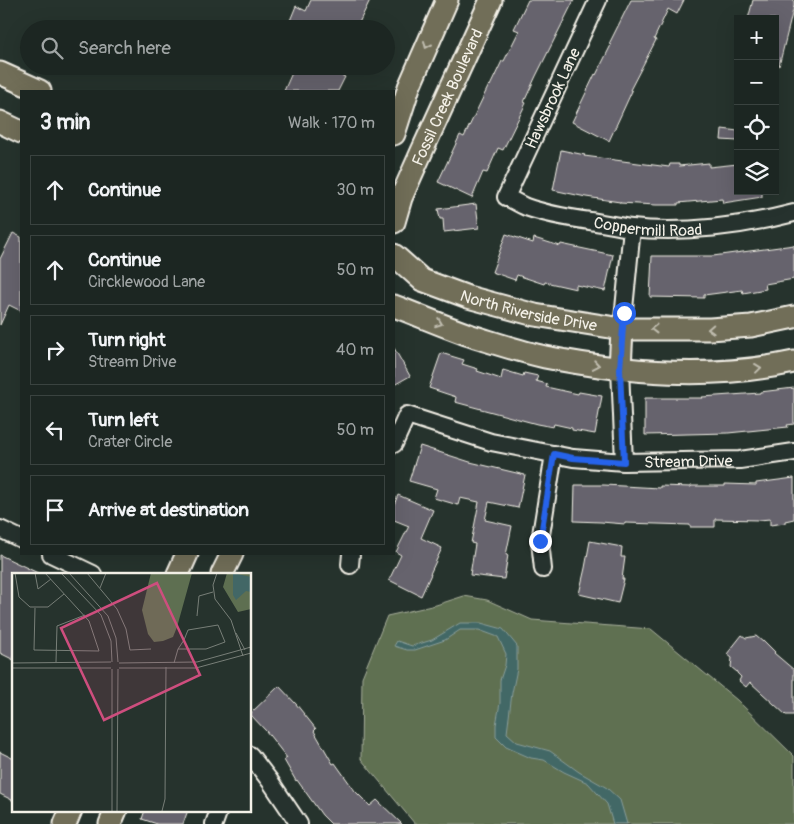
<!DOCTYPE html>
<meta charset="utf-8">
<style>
:root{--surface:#1c2622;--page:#29322f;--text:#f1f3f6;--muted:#a0a5a5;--line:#3a4340}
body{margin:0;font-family:Pangolin,sans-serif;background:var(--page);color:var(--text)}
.controls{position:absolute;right:15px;top:15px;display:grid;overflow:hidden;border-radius:0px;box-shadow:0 5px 20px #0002}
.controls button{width:45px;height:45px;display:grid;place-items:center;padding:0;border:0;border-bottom:1px solid var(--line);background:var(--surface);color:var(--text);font:25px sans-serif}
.stop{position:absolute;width:15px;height:15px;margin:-11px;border:4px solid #2563eb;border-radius:50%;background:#fff}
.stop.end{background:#2563eb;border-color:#fff;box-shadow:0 1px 5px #0008}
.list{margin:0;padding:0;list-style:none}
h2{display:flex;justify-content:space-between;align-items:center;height:65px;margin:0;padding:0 20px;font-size:21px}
h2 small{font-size:16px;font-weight:400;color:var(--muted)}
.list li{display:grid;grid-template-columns:32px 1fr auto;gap:15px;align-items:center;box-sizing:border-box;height:70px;margin:0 10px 10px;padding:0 10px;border:1px solid var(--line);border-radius:0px}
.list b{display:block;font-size:19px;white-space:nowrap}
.list p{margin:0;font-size:16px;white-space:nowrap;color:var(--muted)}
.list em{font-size:16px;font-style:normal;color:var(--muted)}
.icon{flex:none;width:28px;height:28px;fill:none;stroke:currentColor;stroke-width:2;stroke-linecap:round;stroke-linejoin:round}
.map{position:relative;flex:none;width:794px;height:824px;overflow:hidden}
.search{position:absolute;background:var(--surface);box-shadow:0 5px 20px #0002;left:20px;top:20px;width:375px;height:55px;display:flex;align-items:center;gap:12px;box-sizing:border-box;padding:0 18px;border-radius:28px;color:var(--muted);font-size:19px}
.panel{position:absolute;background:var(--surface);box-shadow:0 5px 20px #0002;left:20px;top:90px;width:375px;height:465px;border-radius:0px}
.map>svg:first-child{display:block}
</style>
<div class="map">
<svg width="794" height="824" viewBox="0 0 794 824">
<rect width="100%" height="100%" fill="#26332d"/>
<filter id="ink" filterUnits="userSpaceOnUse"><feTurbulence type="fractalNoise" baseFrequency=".02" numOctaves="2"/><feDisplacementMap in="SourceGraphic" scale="10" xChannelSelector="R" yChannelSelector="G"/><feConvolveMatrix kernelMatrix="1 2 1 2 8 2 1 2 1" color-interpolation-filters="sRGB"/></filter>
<g filter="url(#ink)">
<path fill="#5e6f51" stroke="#a9b09c" d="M464,596l23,4 45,20 119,9 86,71 57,56v68h-379l-54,-65 1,-82 25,-61 49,-11z"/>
<path fill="#426766" stroke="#899e9a" d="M460,623h21l22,6 14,17v23l-5,24 -5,40 10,9 33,9 29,21 28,16 13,12 7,24h-14l-6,-20 -19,-21 -24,-11 -20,-12 -13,-2 -25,-11 -10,-10v-12l4,-22v-23l5,-15 1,-11 -8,-17 -19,-7h-19l-15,10 -30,10h-8l-13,-4 3,-5 15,5 20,-6z"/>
<path fill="#66636d" stroke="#f4f1e8" d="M311,0h59l-14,29h-55l-12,-6 7,-17 10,5z
M528,0h46l-38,76 -12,26 2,1 -23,47 -5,-2 -11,25 -4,-1 -11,26 -34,-16 22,-47 4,2 25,-52 1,1 12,-25h2l15,-30 -5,-2z
M631,0h53l-7,14 -9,-5 -14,30 2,1 -26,50 2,1 -23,50 -37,-19 23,-48 1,1 15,-30 -2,-1z
M753,0h41v6l-15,60 -4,-1v-46h-27z
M295,66h44l-3,7 9,4 -7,14h-54z
M722,129l16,2v10l-17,-1z
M561,150l24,5 -1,1 85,11 1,-3h9v2l30,-3v4l29,-3v27h24v6l-39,6 -1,-4 -44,4v2h-22l-36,-2v-1l-34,-5 -33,-7z
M476,204l3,24 -35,4 -1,-13h-3l-2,-10z
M13,233l8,4v74l-12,-6 -9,20v-66z
M506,234l27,9 1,-5 26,8 1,-2 52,11 -8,36 -29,-6v4l-31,-7 -1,2 -27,-9 -2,5 -23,-8z
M794,245v34l-29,5 1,5 -23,4 -1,-3 -38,5v3l-54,-1 2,-41h61z
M394,348l16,28 -16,9z
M441,353l23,7 -2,4 16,5 -1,2 24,8 2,-9 20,6 1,-3 14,3 -2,5 11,3 -1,3 32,7 1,-2 23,4 -7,38 -23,-4v-2l-18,-4 -1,3 -16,-3 -82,-22 1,-5 -27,-9z
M794,388v36l-7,1 1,2 -60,6 -83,2v-37h58l-1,-1 58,-4v-1z
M420,446l50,16 55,13 -7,33 -29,-6 -4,18 27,6 -6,29h2l-4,24 -34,-4 5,-31 -4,-1 8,-41 -19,-4 -2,7 -24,-7 3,-9 -28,-8z
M794,478v41l-9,2v2l-15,2v-6l-11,1 -44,-1v8h-25v-2l-65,-2v1l-24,-2 -27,-1 1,-36h29l56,3v-2l31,1v-1h34v-2l31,1v-2z
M398,495l35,15 -12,28 21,10 -12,26h1l-10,22 -32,-16 12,-25 -5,-3 13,-26 -15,-6v-15z
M590,541l32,6 -1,10h4l-3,22h2l-6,24 -39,-9 6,-26z
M0,555l40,19h-26v86l-14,-7z
M742,635l4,3 10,-2 7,6 1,-1 11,11 -1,1 20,17v45h-8l-36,-33 -4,5 -7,-6 2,-4 -4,-4v-1l-6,-5 1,-9 -5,-4z
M279,686l17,18 20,25 -2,2 19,33 2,-1 20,28 15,15 7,-6 25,24h-71l-9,-9 -25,-35 -1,1 -12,-21 3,-2 -21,-27 -16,-17z
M0,752l14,7v42l-14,-7z
M145,810h43l-5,14h-26l-15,-5z"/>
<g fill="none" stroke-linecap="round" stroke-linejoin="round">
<g stroke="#f4f1e8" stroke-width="20">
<g id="minor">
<path id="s1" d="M598,0l-92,197c7,3 13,7 20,10 20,7 43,11 64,14 13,2 27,5 41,7 52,6 112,-2 163,-15"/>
<path d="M622,329l10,-101"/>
<path d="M620,369l4,93"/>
<path id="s2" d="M394,444l13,-29 84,27 82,16 51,4 116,-2 54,-8"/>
<path d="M0,529l21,10"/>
<path d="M51,554l42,20"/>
<path d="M350,565l1,-11"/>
<path d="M543,569l-3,-28 14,-87"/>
<path d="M250,755l20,26 29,43"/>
<path d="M214,824l5,-14"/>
</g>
</g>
<g stroke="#f4f1e8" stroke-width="25">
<g id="major">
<path d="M0,73l40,18"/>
<path d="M0,122l21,10"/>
<path d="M394,134l15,-47 38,-87"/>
<path id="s3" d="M394,222l7,-24 21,-47 69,-151"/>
<path id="s4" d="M394,255l28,25 46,17 67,18 87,14h88l41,-3 43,-9"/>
<path d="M394,306c27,10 54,22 81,31 23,7 47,15 70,20 82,16 167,23 249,5"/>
<path d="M620,369l2,-40"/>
<path d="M178,574l9,-20"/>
<path d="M222,574l10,-20"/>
<path d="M65,824l6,-14"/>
<path d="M110,824l6,-14"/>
</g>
</g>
<use href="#minor" stroke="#26332d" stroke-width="16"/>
<use href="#major" stroke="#716e59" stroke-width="21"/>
</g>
<defs><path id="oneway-chevron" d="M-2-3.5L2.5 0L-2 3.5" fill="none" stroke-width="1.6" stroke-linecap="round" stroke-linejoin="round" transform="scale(1.25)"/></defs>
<g stroke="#c0bdaf">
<use href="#oneway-chevron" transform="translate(427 45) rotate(114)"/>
<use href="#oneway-chevron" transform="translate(439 323) rotate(21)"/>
<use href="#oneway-chevron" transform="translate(654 329) rotate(180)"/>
<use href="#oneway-chevron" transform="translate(711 329) rotate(177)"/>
<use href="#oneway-chevron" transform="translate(596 365) rotate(10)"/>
<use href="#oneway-chevron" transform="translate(758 368) rotate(-7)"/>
</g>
</g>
<g fill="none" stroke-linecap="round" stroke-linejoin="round" filter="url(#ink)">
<path stroke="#2563eb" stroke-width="6" d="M540,541l14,-87 19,4 51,4 -4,-93 4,-56"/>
</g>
<g text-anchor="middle" stroke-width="4" stroke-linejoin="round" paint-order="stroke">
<g font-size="16" fill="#f4f1e8" stroke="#26332d">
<text dy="6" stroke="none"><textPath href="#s3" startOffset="136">Fossil Creek Boulevard</textPath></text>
<text transform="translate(552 98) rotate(-65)" y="6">Hawsbrook Lane</text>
<text dy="6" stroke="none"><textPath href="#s1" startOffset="364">Coppermill Road</textPath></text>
<text dy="6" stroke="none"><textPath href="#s4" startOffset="149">North Riverside Drive</textPath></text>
<text dy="6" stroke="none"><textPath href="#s2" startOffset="319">Stream Drive</textPath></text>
</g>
</g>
<g transform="translate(12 573)">
<rect width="239" height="239" fill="#26332d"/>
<path d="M139,0h41l-15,54 -4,10 -10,4 -9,1 -6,-8 -6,-24zM215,0h24v36l-13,3 -15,-25z" fill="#5e6f51"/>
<path d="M221,0l18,4v15l-5,-1 -10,9 -3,-5z" fill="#426766"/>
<path fill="none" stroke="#787f78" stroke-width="1" d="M3,0l4,24 11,10h18l16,-13M23,0l3,16 13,-10M49,0l40,42 10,26 1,21M57,0l39,43 8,22 2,24M75,0l30,36 9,20 4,21 21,-1M205,0l-4,12 2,14 16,21 12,36M88,15l6,-15M23,35l-1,42 65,1 -10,-30 -44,-48M185,43l2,-20 14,-4M224,60l9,17M44,89l1,-36 28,-11M0,90l99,-1M107,90l78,-1 54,-15M162,90l4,-14 6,-9 4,-10 30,-5 7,17 -19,7h-28M0,95h99M107,95h77l55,-15M100,96v142M105,238l1,-142M150,238l3,-12 1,-132"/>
<path fill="#ce4e7e" fill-opacity="0.15" stroke="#ce4e7e" stroke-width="2.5" d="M145,10l43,92 -96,45 -43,-92z"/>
<rect width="239" height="239" fill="none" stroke="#f4f1e8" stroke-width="2.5"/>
</g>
</svg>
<div class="controls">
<button>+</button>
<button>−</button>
<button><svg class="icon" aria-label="locate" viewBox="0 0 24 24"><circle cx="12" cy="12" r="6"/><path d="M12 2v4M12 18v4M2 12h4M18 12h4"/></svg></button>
<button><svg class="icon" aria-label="layers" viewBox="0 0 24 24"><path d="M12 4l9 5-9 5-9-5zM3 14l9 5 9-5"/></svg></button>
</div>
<div class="stop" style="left:624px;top:313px"></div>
<div class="stop end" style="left:540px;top:541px"></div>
<div class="search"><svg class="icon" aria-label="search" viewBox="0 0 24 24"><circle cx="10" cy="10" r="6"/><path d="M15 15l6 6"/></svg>Search here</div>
<section class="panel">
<h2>3 min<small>Walk · 170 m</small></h2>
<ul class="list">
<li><svg class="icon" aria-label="ahead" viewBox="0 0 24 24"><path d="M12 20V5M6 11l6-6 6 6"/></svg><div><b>Continue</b></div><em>30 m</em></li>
<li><svg class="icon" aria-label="ahead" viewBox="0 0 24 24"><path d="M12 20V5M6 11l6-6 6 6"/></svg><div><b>Continue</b><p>Circklewood Lane</p></div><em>50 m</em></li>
<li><svg class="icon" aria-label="right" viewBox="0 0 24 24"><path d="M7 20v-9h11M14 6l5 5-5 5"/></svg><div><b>Turn right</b><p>Stream Drive</p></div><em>40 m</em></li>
<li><svg class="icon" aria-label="left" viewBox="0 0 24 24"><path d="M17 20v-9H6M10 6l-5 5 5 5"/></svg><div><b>Turn left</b><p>Crater Circle</p></div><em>50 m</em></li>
<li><svg class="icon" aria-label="arrive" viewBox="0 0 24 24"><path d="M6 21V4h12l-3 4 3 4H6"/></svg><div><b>Arrive at destination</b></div></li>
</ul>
</section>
</div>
